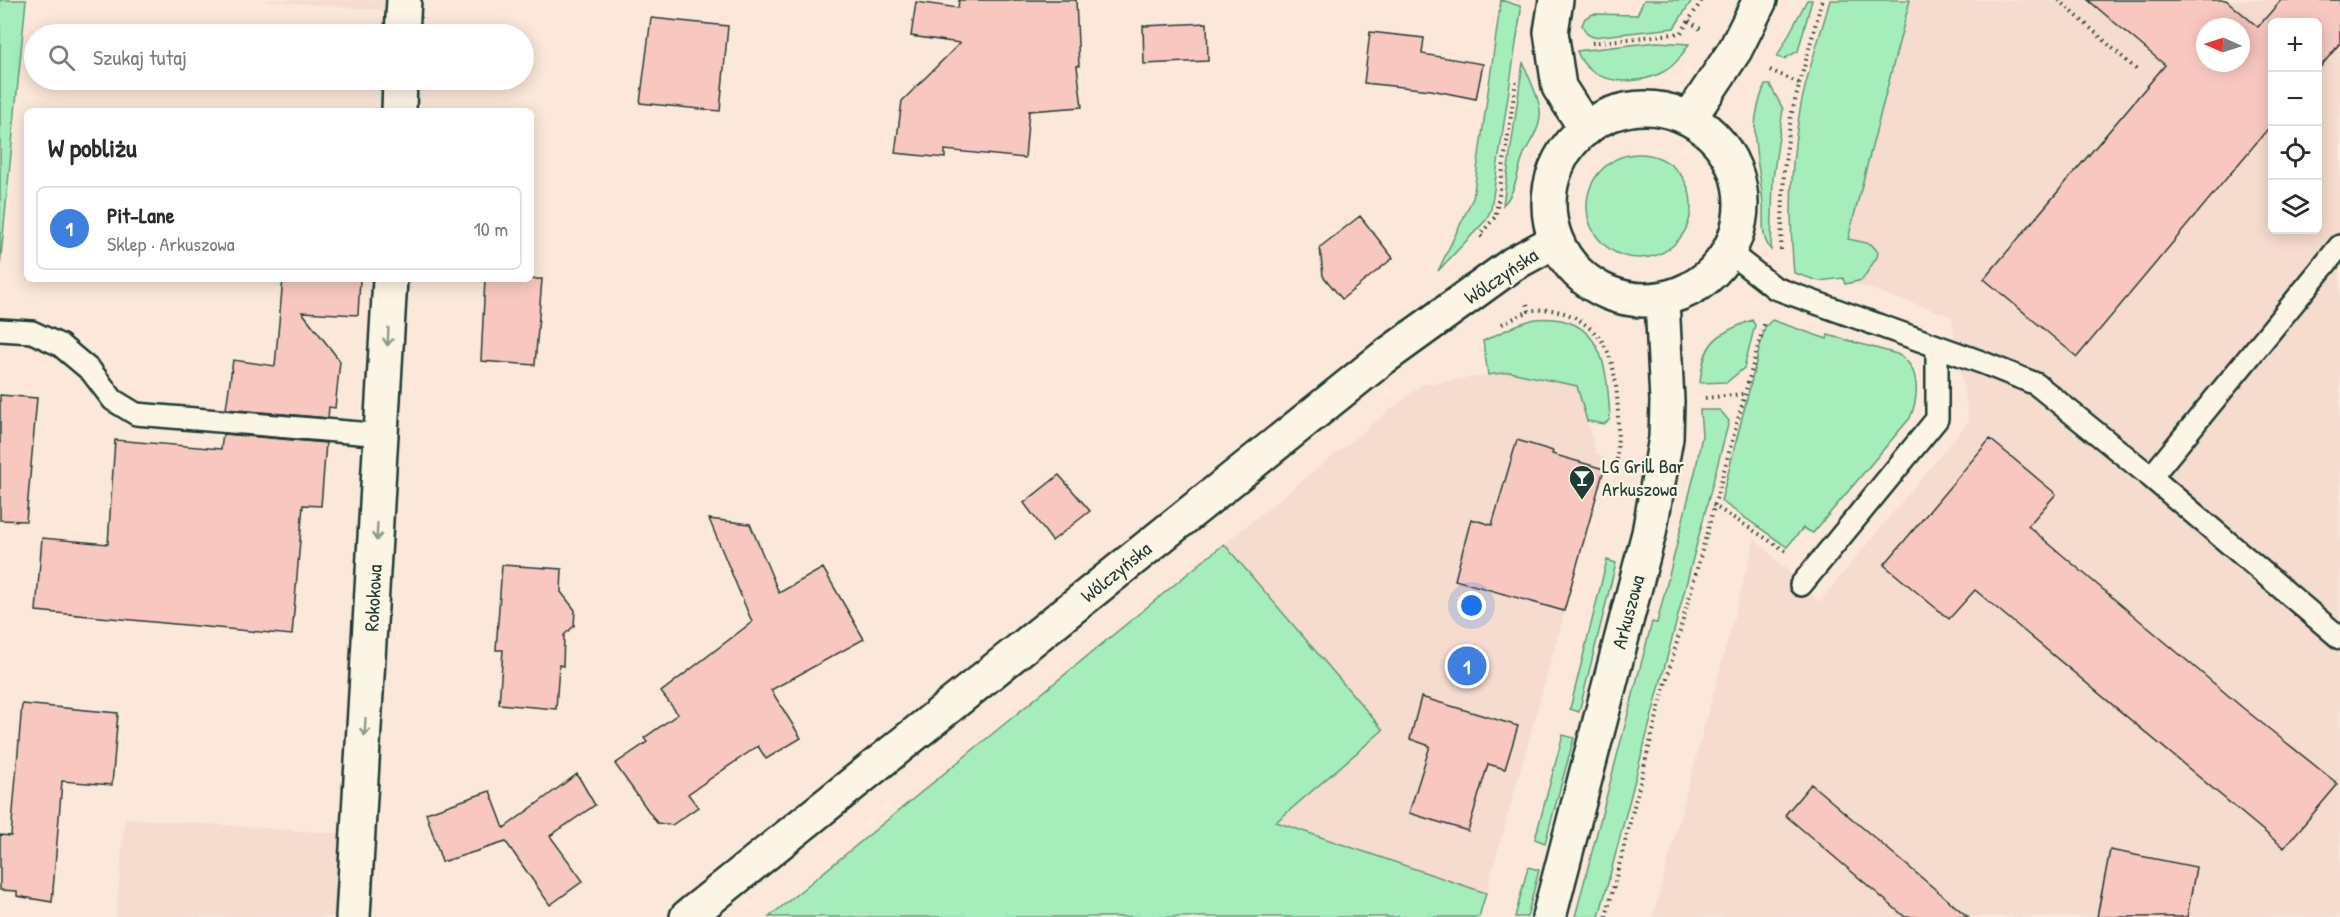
<!DOCTYPE html>
<html lang="pl">
<meta charset="utf-8">
<style>
:root{--surface:#fff;--page:#f7f7f7;--text:#2b2b33;--muted:#7c7c81;--line:#e1e1e2;--accent:#0b8043}
body{margin:0;font-family:"Patrick Hand",sans-serif;background:var(--page);color:var(--text)}
.controls{position:absolute;right:18px;top:18px;display:grid;overflow:hidden;border-radius:9px;box-shadow:0 3px 15px #0003}
.controls button{width:54px;height:54px;display:grid;place-items:center;padding:0;border:0;border-bottom:2px solid var(--line);background:var(--surface);color:var(--text);font:30px sans-serif}
.compass{position:absolute;left:2196px;top:18px;width:54px;height:54px;border-radius:50%;background:var(--surface);box-shadow:0 3px 15px #0003;rotate:273deg}
.you{position:absolute;left:1472px;top:606px;width:21px;height:21px;margin:-15px;border:4px solid #fff;border-radius:50%;background:#1a73e8;box-shadow:0 0 0 9px #1a73e833}
.badge{display:grid;place-items:center;width:39px;height:39px;border-radius:50%;background:var(--accent);color:#fff;font-size:20px;font-weight:700}
.pin{position:absolute;translate:-50% -50%;border:3px solid #fff;box-shadow:0 2px 6px #0006}
.list{margin:0;padding:0;list-style:none}
h2{display:flex;justify-content:space-between;align-items:center;height:78px;margin:0;padding:0 24px;font-size:26px}
h2 small{font-size:20px;font-weight:400;color:var(--muted)}
.list li{display:grid;grid-template-columns:39px 1fr auto;gap:18px;align-items:center;box-sizing:border-box;height:84px;margin:0 12px 12px;padding:0 12px;border:2px solid var(--line);border-radius:9px}
.list b{display:block;font-size:22px;white-space:nowrap}
.list p{margin:0;font-size:20px;white-space:nowrap;color:var(--muted)}
.list em{font-size:20px;font-style:normal;color:var(--muted)}
.icon{flex:none;width:33px;height:33px;fill:none;stroke:currentColor;stroke-width:2;stroke-linecap:round;stroke-linejoin:round}
.map{position:relative;flex:none;width:2340px;height:917px;overflow:hidden}
.search{position:absolute;background:var(--surface);box-shadow:0 3px 15px #0003;left:24px;top:24px;width:510px;height:66px;display:flex;align-items:center;gap:15px;box-sizing:border-box;padding:0 21px;border-radius:33px;color:var(--muted);font-size:22px}
.panel{position:absolute;background:var(--surface);box-shadow:0 3px 15px #0003;left:24px;top:108px;width:510px;height:174px;border-radius:9px}
.map>svg:first-child{display:block}
</style>
<div class="map">
<svg width="2340" height="917" viewBox="0 0 2340 917">
<rect width="100%" height="100%" fill="#fbe8da"/>
<filter id="ink" filterUnits="userSpaceOnUse"><feTurbulence type="fractalNoise" baseFrequency=".0167" numOctaves="2"/><feDisplacementMap in="SourceGraphic" scale="12" xChannelSelector="R" yChannelSelector="G"/><feConvolveMatrix kernelMatrix="1 2 1 2 8 2 1 2 1" color-interpolation-filters="sRGB"/></filter>
<g filter="url(#ink)">
<path fill="#f6dbcf" fill-rule="evenodd" d="M260,0h129v11z
M1898,0h442v917h-687l102,-378 64,63 150,-181 -18,-105 -120,-40zM2272,22h46v208h-46zM2205,27h36v36h-36z
M1510,372l67,14 19,67 11,7 -121,433 -210,-71 107,-92 -159,-186 197,-159z
M125,818l218,16 -6,83h-221z"/>
<path fill="#a5eebc" stroke="#629678" stroke-width="1.5" d="M0,0h26l-26,266z
M1501,0l19,6 1,4 -30,199 -5,11 -48,51 35,-73z
M1644,0h48l-18,28 -81,9 -6,-3 -5,-9 3,-7 8,-4 44,1z
M1807,0h5l-14,51 -14,8 -7,-2z
M1830,0h80l-62,239 23,5 7,8 -1,5 -15,23 -17,4 -2,-6 -24,3 -25,-8c-5,-53 -4,-104 5,-157 6,-39 21,-78 31,-116z
M1657,42l32,2c-7,11 -14,22 -26,28 -28,15 -74,13 -86,-21z
M1523,62c5,15 16,34 17,48 2,17 -9,29 -16,44 -7,16 -7,37 -21,51z
M1765,85h5l13,24 -10,69 -2,72c-11,-14 -7,-29 -8,-45 -3,-47 -18,-73 2,-120z
M1587 206a52 52 0 1 1 104 0a52 52 0 1 1-104 0Z
M1535,319c69,-6 72,49 75,100l-6,5 -17,-3 -10,-35 -67,-14 -22,3 -5,-34 36,-17z
M1752,320l3,5 -11,43 -17,14 -27,1c4,-42 15,-48 52,-63z
M1772,320l55,19 1,-4 69,19c24,12 22,43 13,64l-97,115 -10,-5 -16,19 -66,-46 44,-174z
M1700,410h20l9,11 -130,496h-24l77,-295 5,1 39,-155 6,-33z
M1224,544l159,186 -107,92 210,71 -7,24h-710z
M1607,560l9,3 -37,149 -9,-3z
M1563,735l11,3 -29,105 -10,-4z
M1528,867l11,3 -12,47h-12z"/>
<path fill="#f8c8c0" stroke="#1f3d34" stroke-width="1.5" fill-rule="evenodd" d="M959,0h117l3,66h-2l5,41 -53,4 -4,47 -80,-8v8l-50,-5 7,-52 58,-58 -49,-7 5,-34 42,6z
M2088,0h138l32,27 23,-27h59v43l-22,27v-48h-46v102l-195,233 -93,-78 181,-214zM2205,27h36v36h-36z
M651,18l77,8 -8,85 -80,-8z
M1207,23l1,38 -64,3 -1,-38z
M1370,32l54,6 -2,16 61,10 -7,35 -45,-9 -67,-7z
M1360,216l33,42 -51,41 -19,-23 -3,-29z
M283,279h77l-2,36 -56,-3 38,49 -5,47 -6,-1 -1,11 -102,-9 7,-49 42,6z
M485,279h57l-7,86 -54,-4z
M0,395l37,3 -11,123 -26,-1z
M223,434l103,9 -5,63 -18,-1 -11,130 -256,-24 6,-73 66,6 7,-104 106,9z
M1990,439l66,55 -28,32 215,182 95,76 -54,64 -309,-258 -26,29 -65,-54z
M1517,440l36,11 -1,3 52,15 -40,142 -109,-31 16,-61 21,6z
M1059,475l31,36 -38,30 -28,-38z
M709,519l41,5 29,69 44,-25 41,71 -93,51 30,48 -35,21 -8,-13 -70,48 10,13 -26,18 -15,-2 -42,-59 32,-22 -3,-4 34,-24 -17,-22 91,-70z
M502,565l60,4 -1,23 14,18 -1,16 -10,9 -1,31 -4,-1 -3,44 -57,-5 4,-54h-7z
M1421,697l97,29 -13,43 -17,-5 -20,67 -59,-18 21,-67 -20,-7z
M22,704l96,9 -6,72 -50,-4 -10,121 -35,-6v-5l-17,-1v-55l11,1z
M577,774l18,31 -45,31 33,45 -33,24 -44,-63 -64,20 -16,-49 64,-22 14,37z
M1811,784l157,133h-63l-120,-102z
M2110,850l86,17 -9,50h-90z"/>
<g fill="none" stroke-linecap="round" stroke-linejoin="round">
<g stroke="#1f3d34" stroke-width="26">
<path id="service" d="M1730,253l45,35 206,74 55,22 115,93 189,161
M0,330l32,2 28,13 31,26 22,29 23,14 247,21
M2151,477l189,-231
M1801,585l136,-166v-72"/>
</g>
<g stroke="#1f3d34" stroke-width="38">
<path id="minor" d="M1556,0l-5,32 8,55 27,42
M402,34l2,-34
M399,111l1,-31
M353,917l37,-638"/>
</g>
<g stroke="#1f3d34" stroke-width="38">
<path id="tertiary" d="M687,917l696,-559 130,-94 42,-23"/>
</g>
<g stroke="#1f3d34" stroke-width="38">
<path id="secondary" d="M1549 204a96 96 0 1 1 192 0a96 96 0 1 1-192 0Z
M1691,116l44,-66 25,-50
M1549,917l100,-384 17,-95 1,-37 -5,-101"/>
</g>
<path stroke="#1f3d34" stroke-width="4" stroke-dasharray="1.5 4.5" stroke-linecap="butt" d="M2059,0l79,71
M1689,21l13,9
M1592,43l89,-10 21,-33
M1770,70l29,13
M1482,237l-2,-2 15,-18 3,-15 18,-120
M1781,250l3,-79 7,-55 31,-116
M1527,304l2,7c18,-4 37,0 53,11 7,5 15,12 20,19 21,31 16,96 14,133
M1502,324l27,-13
M1705,398l38,-4
M1713,505l73,46
M1606,917l55,-217 104,-379"/>
<use href="#service" stroke="#fcf5e5" stroke-width="21"/>
<use href="#minor" stroke="#fcf5e5" stroke-width="33"/>
<use href="#tertiary" stroke="#fcf5e5" stroke-width="33"/>
<use href="#secondary" stroke="#fcf5e5" stroke-width="33"/>
</g>
<defs><path id="oneway-shaft" d="M-6 0H5M1.5-3L5.5 0L1.5 3" fill="none" stroke-width="1.6" stroke-linecap="round" stroke-linejoin="round" transform="scale(1.5)"/></defs>
<g stroke="#8e998c">
<use href="#oneway-shaft" transform="translate(388 337) rotate(93)"/>
<use href="#oneway-shaft" transform="translate(377 532) rotate(93)"/>
<use href="#oneway-shaft" transform="translate(365 727) rotate(93)"/>
</g>
</g>
<defs>
<g id="bar-pin" transform="scale(1.35)"><path d="M0 17L-7.5 6A9.5 9.5 0 1 1 7.5 6Z" fill="#1f3d34" stroke="#fcf5e5"/><path d="M-6-5H6L.8 .8V4.5H3.5V6h-7V4.5H-.8V.8Z" fill="#fff"/></g>
</defs>
<g fill-rule="evenodd">
<use href="#bar-pin" x="1582" y="478"/>
</g>
<g text-anchor="middle" stroke-width="4.5" stroke-linejoin="round" paint-order="stroke">
<g font-size="20" fill="#1f3d34" stroke="#fcf5e5">
<text transform="translate(1501 276) rotate(-34)" y="7">Wólczyńska</text>
<text transform="translate(1116 572) rotate(-39)" y="7">Wólczyńska</text>
<text transform="translate(373 598) rotate(-87)" y="7">Rokokowa</text>
<text transform="translate(1628 612) rotate(-75)" y="7">Arkuszowa</text>
</g>
<g font-size="20" fill="#1f3d34" stroke="#fcf5e5" text-anchor="start">
<text x="1602" y="473">LG Grill Bar<tspan x="1602" dy="23">Arkuszowa</tspan></text>
</g>
</g>
</svg>
<div class="controls">
<button>+</button>
<button>−</button>
<button><svg class="icon" aria-label="locate" viewBox="0 0 24 24"><circle cx="12" cy="12" r="6"/><path d="M12 2v4M12 18v4M2 12h4M18 12h4"/></svg></button>
<button><svg class="icon" aria-label="layers" viewBox="0 0 24 24"><path d="M12 4l9 5-9 5-9-5zM3 14l9 5 9-5"/></svg></button>
</div>
<svg class="compass" viewBox="-18 -18 36 36"><path d="M0-13l5 13h-10z" fill="#e53935"/><path d="M0 13l5-13h-10z" fill="#7c7c81"/></svg>
<div class="you"></div>
<div class="pin badge" style="left:1467px;top:666px;background:#3f7fe0">1</div>
<div class="search"><svg class="icon" aria-label="search" viewBox="0 0 24 24"><circle cx="10" cy="10" r="6"/><path d="M15 15l6 6"/></svg>Szukaj tutaj</div>
<section class="panel">
<h2>W pobliżu<small></small></h2>
<ul class="list">
<li><span class="badge" style="background:#3f7fe0">1</span><div><b>Pit-Lane</b><p>Sklep · Arkuszowa</p></div><em>10 m</em></li>
</ul>
</section>
</div>
